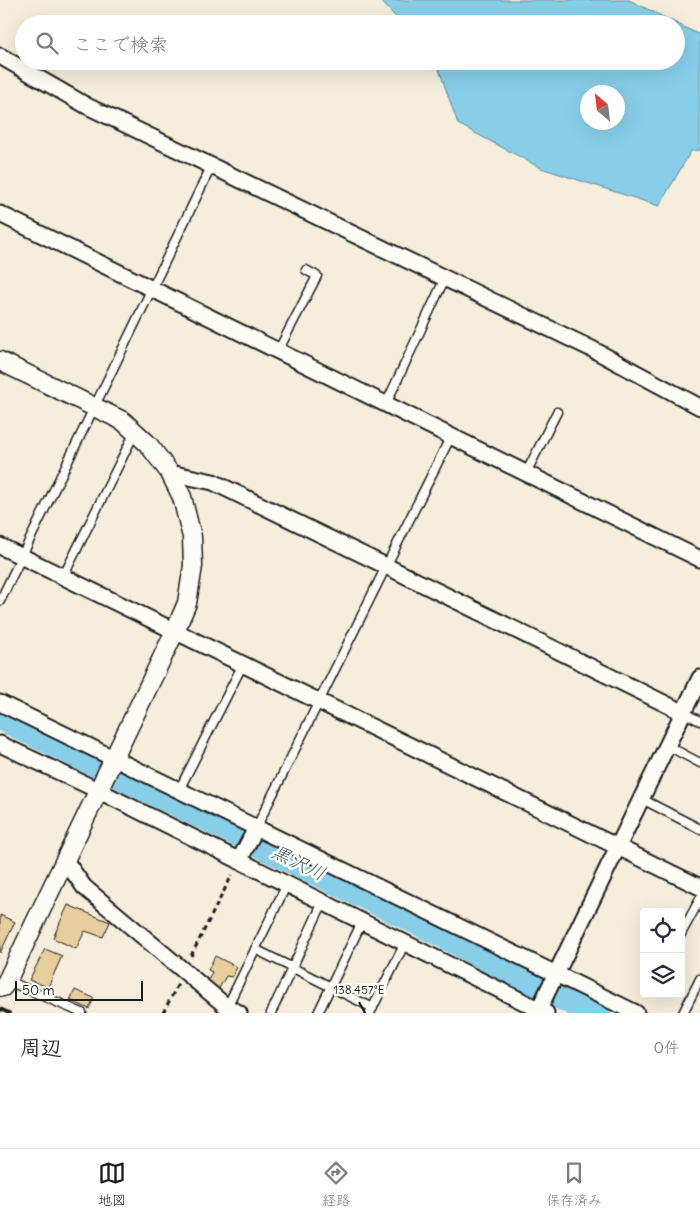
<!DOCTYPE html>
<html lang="ja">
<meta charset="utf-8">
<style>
:root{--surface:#fff;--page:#f2f2f3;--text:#2b2b33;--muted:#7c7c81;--line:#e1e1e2;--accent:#1c1c1c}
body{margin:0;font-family:Delius,"Klee One",sans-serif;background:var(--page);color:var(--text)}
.controls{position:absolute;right:15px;bottom:15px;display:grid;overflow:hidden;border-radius:5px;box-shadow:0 5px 20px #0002}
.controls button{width:45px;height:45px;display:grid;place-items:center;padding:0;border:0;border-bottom:1px solid var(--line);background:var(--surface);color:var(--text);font:25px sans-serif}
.compass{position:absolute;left:580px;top:85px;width:45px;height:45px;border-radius:50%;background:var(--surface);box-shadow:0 5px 20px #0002;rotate:332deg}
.scale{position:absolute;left:15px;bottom:12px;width:128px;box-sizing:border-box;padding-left:5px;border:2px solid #1c1c1c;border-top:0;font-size:14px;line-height:18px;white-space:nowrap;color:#1c1c1c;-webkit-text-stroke:4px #fdfcf7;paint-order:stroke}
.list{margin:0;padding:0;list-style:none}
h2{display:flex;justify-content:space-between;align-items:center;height:65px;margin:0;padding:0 20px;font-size:21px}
h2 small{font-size:16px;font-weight:400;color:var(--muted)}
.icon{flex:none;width:28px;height:28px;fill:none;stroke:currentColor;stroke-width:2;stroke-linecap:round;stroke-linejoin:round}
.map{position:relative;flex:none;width:700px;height:1013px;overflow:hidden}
.search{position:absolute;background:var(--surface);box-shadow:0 5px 20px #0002;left:15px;right:15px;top:15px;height:55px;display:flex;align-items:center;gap:12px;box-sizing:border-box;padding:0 18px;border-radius:28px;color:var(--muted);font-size:19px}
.sheet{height:135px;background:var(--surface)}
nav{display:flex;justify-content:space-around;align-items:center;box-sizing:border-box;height:70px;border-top:1px solid var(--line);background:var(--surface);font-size:14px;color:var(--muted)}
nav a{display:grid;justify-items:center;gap:2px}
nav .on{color:var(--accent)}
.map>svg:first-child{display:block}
</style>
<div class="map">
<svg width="700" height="1013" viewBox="0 0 700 1013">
<rect width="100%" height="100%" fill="#f6eedc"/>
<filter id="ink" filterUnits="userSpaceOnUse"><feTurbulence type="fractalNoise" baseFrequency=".02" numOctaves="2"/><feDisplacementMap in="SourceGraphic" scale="10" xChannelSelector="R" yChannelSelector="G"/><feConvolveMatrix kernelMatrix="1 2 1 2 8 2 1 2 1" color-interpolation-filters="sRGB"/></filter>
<g filter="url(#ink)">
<path fill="#88cee9" stroke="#5d8797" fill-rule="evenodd" d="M380,0h249l71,35v115l-9,1 -32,55 -118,-38 -83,-44 -22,-63h240v-37h-274zM588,92h30v30h-30z"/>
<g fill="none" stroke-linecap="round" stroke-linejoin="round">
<path stroke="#88cee9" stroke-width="30" d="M0,715l434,213 103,55 49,24 9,6"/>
</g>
<path fill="#e7ce9d" stroke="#1c1c1c" d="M68,905l42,17 -7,15 -18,-6 -9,18 -23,-11z
M0,915l15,7 -15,31z
M45,949l17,7 -14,31 -19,-7z
M215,956l22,11 -5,10 -6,-1 -8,14 -12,-5 6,-13 -4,-2z
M75,990l19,8 -5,11 -19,-9z"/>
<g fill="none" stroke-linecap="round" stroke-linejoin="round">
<g stroke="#1c1c1c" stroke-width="11">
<path id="service" d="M278,351l39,-75 -11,-6
M386,404l59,-126
M526,473l31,-61
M63,577l72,-145
M0,601l212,-436
M684,713l16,8
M668,746l32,17
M179,790l64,-126
M642,799l58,30
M256,828l195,-392
M681,934l19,-35
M255,949l118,59
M6,980l76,33
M227,1007l60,-123
M271,1013l52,-111
M318,1013l44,-91
M370,1013l35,-70
M683,1013l17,-34"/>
</g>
<g stroke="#1c1c1c" stroke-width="19">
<path id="minor" d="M0,56l87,50 505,243 108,58
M0,214l700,345
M170,473l43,9 173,84 298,147
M0,546l700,341
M0,703l636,310
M0,744l91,43 455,226
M65,860l19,27 143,120 12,6
M239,861l17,-33
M537,1013l163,-335"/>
</g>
<g stroke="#1c1c1c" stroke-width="21">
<path id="tertiary" d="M0,361l123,60 25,23 22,29 12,24 10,40 1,29 -6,37 -12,28 -168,350 -4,6"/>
</g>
<path stroke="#1c1c1c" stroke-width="3" stroke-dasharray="5 4" stroke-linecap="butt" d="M191,956l41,-81
M163,1013l15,-29"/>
<use href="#service" stroke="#fdfcf7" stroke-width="8"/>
<use href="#minor" stroke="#fdfcf7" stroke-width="15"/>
<use href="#tertiary" stroke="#fdfcf7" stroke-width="18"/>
<path stroke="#1c1c1c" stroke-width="4" d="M0,1009l9,4"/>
</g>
</g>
<path fill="none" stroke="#1c1c1c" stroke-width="2" d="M359,1002l6,11"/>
<g text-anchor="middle" stroke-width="5" stroke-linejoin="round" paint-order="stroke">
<g font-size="19" font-style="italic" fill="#425a64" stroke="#fdfcf7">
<text transform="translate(299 862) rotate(26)" y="7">黒沢川</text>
</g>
</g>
<g font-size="12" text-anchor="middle" fill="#1c1c1c" stroke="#fdfcf7" stroke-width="5" stroke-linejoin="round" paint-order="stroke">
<text x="359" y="994">138.457°E</text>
</g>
</svg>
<div class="controls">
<button><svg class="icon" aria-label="locate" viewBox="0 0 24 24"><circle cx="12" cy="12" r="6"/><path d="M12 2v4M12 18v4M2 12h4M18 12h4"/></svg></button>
<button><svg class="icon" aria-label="layers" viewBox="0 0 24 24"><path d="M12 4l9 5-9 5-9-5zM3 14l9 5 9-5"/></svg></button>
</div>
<svg class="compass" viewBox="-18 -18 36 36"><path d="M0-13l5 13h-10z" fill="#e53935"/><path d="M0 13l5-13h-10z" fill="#7c7c81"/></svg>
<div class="scale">50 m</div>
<div class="search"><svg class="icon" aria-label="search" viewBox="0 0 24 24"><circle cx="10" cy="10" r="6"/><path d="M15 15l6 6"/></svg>ここで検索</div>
</div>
<section class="sheet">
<h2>周辺<small>0件</small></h2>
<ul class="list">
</ul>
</section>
<nav>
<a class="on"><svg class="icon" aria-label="map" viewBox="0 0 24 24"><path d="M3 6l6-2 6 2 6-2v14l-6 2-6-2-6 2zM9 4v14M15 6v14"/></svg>地図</a>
<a><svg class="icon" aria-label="directions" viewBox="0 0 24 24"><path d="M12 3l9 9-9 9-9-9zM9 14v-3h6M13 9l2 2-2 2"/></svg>経路</a>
<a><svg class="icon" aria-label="saved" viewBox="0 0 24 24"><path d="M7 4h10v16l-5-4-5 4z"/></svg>保存済み</a>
</nav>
